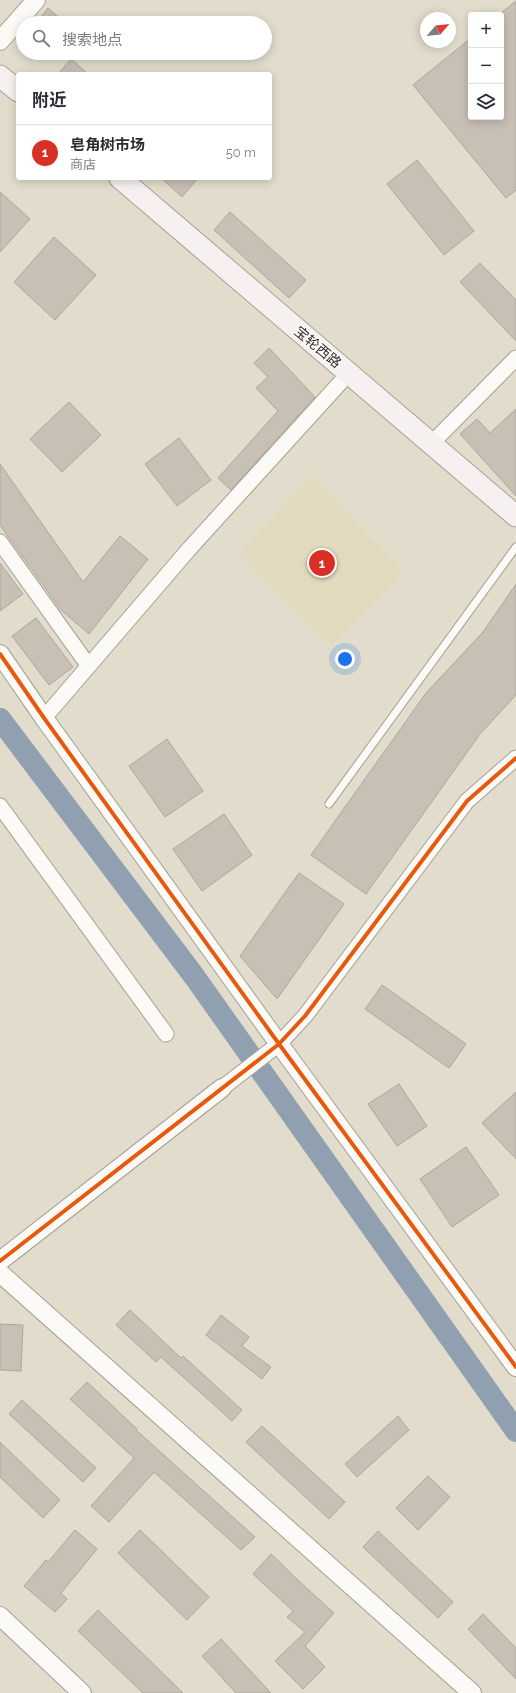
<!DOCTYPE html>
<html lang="zh">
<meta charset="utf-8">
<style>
:root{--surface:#fff;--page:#f2f2f3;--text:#2b2b33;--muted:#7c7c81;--line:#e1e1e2;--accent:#d93025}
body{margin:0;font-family:Raleway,"Noto Sans SC",sans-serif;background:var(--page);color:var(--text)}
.controls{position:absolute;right:12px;top:12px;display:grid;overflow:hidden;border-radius:4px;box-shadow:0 2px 10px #0003}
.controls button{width:36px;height:36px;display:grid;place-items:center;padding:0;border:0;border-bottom:1px solid var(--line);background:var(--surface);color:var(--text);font:20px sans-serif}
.compass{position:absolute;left:420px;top:12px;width:36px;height:36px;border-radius:50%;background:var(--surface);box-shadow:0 2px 10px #0003;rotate:62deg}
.you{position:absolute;left:345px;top:659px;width:14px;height:14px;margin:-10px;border:3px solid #fff;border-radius:50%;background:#1a73e8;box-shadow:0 0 0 6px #1a73e833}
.badge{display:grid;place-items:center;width:26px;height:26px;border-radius:50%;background:var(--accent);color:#fff;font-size:13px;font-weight:700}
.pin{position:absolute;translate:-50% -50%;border:2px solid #fff;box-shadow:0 1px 4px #0006}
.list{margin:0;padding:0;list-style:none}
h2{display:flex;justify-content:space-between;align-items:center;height:52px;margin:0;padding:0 16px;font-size:17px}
h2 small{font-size:13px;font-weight:400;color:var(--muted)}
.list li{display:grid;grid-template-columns:26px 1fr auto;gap:12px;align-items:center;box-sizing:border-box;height:56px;padding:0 16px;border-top:1px solid var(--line)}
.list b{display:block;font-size:15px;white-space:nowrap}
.list p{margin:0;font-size:13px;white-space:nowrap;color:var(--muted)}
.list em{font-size:13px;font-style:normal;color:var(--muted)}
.icon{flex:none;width:22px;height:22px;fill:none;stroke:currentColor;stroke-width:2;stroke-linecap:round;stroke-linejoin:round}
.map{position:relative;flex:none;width:516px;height:1693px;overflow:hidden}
.search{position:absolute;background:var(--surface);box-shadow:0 2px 10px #0003;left:16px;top:16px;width:256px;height:44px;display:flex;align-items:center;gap:10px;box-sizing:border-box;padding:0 14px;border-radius:22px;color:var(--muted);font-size:15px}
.panel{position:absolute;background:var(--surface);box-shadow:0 2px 10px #0003;left:16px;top:72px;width:256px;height:108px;border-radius:4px}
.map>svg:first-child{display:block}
</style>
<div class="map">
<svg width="516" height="1693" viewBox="0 0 516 1693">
<rect width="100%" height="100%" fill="#e2dccc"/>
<path fill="#e3d9be" d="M312,475l91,98 -71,73 -93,-92z"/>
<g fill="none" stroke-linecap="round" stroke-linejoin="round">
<path stroke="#91a0b0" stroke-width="22" d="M0,719l194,257 322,455"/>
</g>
<path fill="#c8bfb5" stroke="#ada69c" d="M516,1v189l-10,8 -93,-113 58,-47v79h30v-104z
M48,8l17,15h-29z
M71,59l17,15h-30z
M417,160l57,71 -30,24 -57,-71z
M161,178h37l-16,19z
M0,192l30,27 -30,33z
M230,212l76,68 -17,18 -75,-68z
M54,237l42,38 -41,45 -41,-38z
M480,263l36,37v41l-56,-59z
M269,348l46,49 -84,93 -13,-12 60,-67 -22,-23 12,-11 -14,-14z
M69,402l32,33 -39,37 -32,-33z
M516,409v87l-56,-62 17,-15 13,14z
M179,438l32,42 -34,26 -32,-42z
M0,464l83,118 37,-46 28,23 -59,75 -28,-24 -61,-85z
M0,563l23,31 -23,17z
M516,584v111l-36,39 -114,160 -55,-39 115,-162 57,-61z
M36,618l37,49 -24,18 -37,-49z
M167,739l36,52 -38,26 -36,-51z
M224,814l28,41 -50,36 -29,-42z
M299,873l45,31 -67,95 -37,-43z
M382,985l84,59 -17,24 -84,-59z
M399,1084l28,42 -30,20 -29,-42z
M516,1092v67l-34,-36z
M466,1147l33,48 -47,32 -32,-48z
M130,1310l51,48 2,-2 59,54 -10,11 -71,-64 -5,5 -40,-37z
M221,1315l28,22 -7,9 29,21 -9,12 -56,-44z
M0,1324l23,1 -2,46 -21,-1z
M87,1382l50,47 -1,1 119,107 -14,13 -87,-78 -45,50 -18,-16 43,-48 -64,-59z
M22,1400l74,68 -13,14 -74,-68z
M398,1416l11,14 -52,47 -12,-13z
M262,1426l83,76 -16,17 -83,-77z
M0,1442l60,58 -17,18 -43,-41z
M428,1476l22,21 -32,33 -22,-22z
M75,1530l22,19 -36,44 6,6 -12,13 -31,-26 22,-26 2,2z
M140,1530l69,67 -22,23 -69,-67z
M378,1531l75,71 -15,16 -75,-71z
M271,1554l30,29 33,30 -29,33 20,21 -22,22 -28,-28 30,-29 -18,-15 6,-6 -40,-37z
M98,1610l85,83h-40l-65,-62z
M483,1614l33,34v31l-48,-50z
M221,1639l50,54h-35l-34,-37z"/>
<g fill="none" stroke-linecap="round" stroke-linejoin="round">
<g stroke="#a4a093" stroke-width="9">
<path id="service" d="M329,804l187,-257"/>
</g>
<g stroke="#a4a093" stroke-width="17">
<path id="minor" d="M432,443l84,-85
M0,542l88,123
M44,718l146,-170 159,-175
M0,806l166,228
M222,1088l57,-44 26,-28 162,-215 49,-43"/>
</g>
<g stroke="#a4a093" stroke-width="20">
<path id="tertiary" d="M0,41l36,-41
M0,654l44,64 235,326 237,323
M0,1261l222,-173
M0,1273l472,420
M0,1616l82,77"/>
</g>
<g stroke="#a4a093" stroke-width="23">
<path id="secondary" d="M0,76l18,15
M120,178l396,338"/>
</g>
<use href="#service" stroke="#fbfaf7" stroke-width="7"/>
<use href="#minor" stroke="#fbfaf7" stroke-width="15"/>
<use href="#tertiary" stroke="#fbfaf7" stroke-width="18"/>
<use href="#secondary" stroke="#f6f0f0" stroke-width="21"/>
<g stroke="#fff" stroke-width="6">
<path id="cycleway" d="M0,654l44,64 235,326 237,323
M0,1261l279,-217 26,-28 162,-215 49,-43"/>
</g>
<use href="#cycleway" stroke="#e8590c" stroke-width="4"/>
</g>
<g text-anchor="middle" stroke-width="3" stroke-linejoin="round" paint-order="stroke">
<g font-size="14" fill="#2f2b21" stroke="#fff">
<text transform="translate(318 347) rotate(40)" y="5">宝轮西路</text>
</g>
</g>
</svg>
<div class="controls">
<button>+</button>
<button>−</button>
<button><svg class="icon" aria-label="layers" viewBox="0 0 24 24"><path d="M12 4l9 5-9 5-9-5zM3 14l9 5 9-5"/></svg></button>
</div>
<svg class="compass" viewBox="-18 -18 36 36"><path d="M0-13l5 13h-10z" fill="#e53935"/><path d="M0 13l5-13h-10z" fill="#7c7c81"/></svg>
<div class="you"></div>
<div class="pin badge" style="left:322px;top:563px">1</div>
<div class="search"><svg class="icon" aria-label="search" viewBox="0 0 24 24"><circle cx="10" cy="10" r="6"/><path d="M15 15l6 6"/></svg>搜索地点</div>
<section class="panel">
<h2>附近<small></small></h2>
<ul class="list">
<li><span class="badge">1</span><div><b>皂角树市场</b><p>商店</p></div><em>50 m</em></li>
</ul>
</section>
</div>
